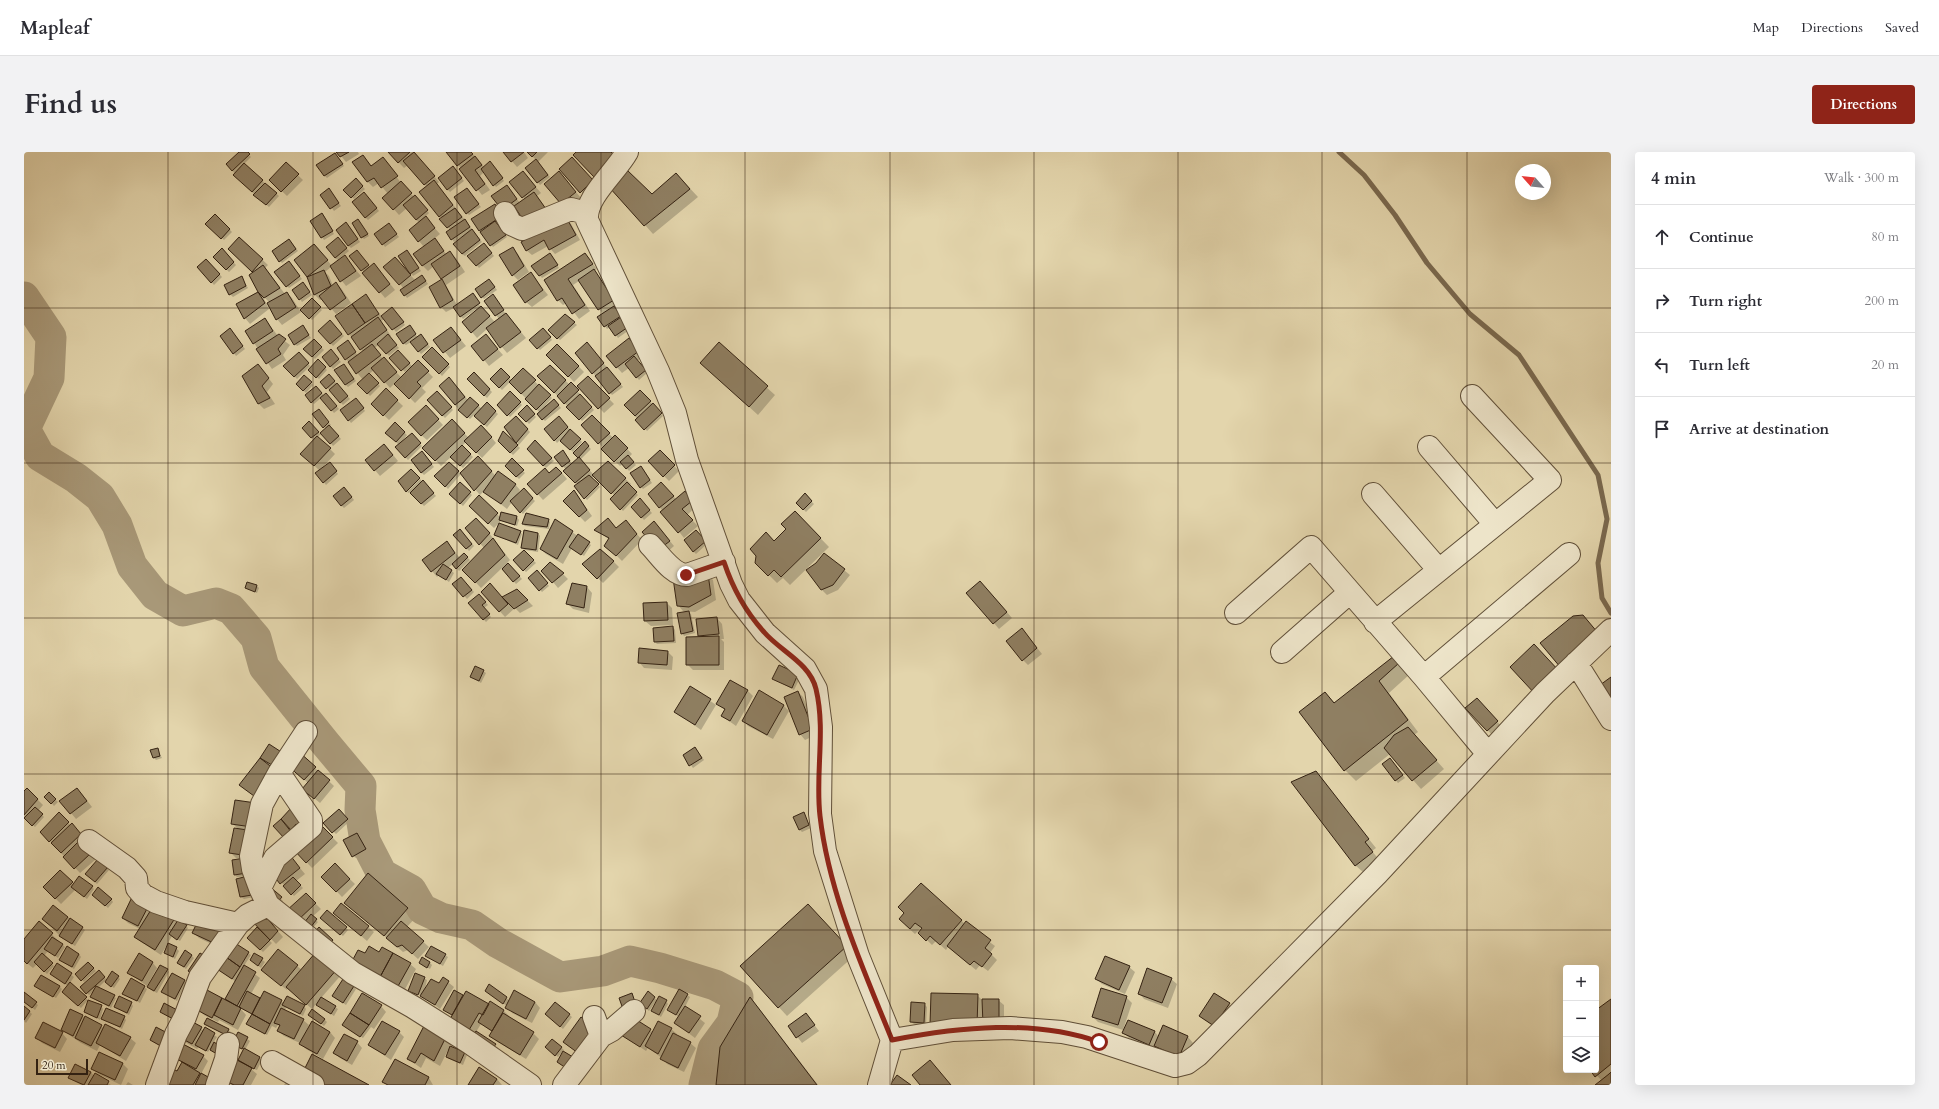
<!DOCTYPE html>
<meta charset="utf-8">
<style>
:root{--surface:#fff;--page:#f2f2f3;--text:#2b2b33;--muted:#7c7c81;--line:#e1e1e2;--accent:#8f2418}
body{margin:0;font-family:Cardo,serif;background:var(--page);color:var(--text)}
.controls{position:absolute;right:12px;bottom:12px;display:grid;overflow:hidden;border-radius:4px;box-shadow:0 4px 16px #0002}
.controls button{width:36px;height:36px;display:grid;place-items:center;padding:0;border:0;border-bottom:1px solid var(--line);background:var(--surface);color:var(--text);font:20px sans-serif}
.compass{position:absolute;left:1491px;top:12px;width:36px;height:36px;border-radius:50%;background:var(--surface);box-shadow:0 4px 16px #0002;rotate:297deg}
.scale{position:absolute;left:12px;bottom:10px;width:52px;box-sizing:border-box;padding-left:4px;border:2px solid #342212;border-top:0;font-size:11px;line-height:14px;white-space:nowrap;color:#342212;-webkit-text-stroke:3px #ede4c9;paint-order:stroke}
.stop{position:absolute;width:12px;height:12px;margin:-9px;border:3px solid #8f2418;border-radius:50%;background:#fff}
.stop.end{background:#8f2418;border-color:#fff;box-shadow:0 1px 4px #0008}
.list{margin:0;padding:0;list-style:none}
h2{display:flex;justify-content:space-between;align-items:center;height:52px;margin:0;padding:0 16px;font-size:17px}
h2 small{font-size:13px;font-weight:400;color:var(--muted)}
.list li{display:grid;grid-template-columns:26px 1fr auto;gap:12px;align-items:center;box-sizing:border-box;height:64px;padding:0 16px;border-top:1px solid var(--line)}
.list b{display:block;font-size:15px;white-space:nowrap}
.list em{font-size:13px;font-style:normal;color:var(--muted)}
.icon{flex:none;width:22px;height:22px;fill:none;stroke:currentColor;stroke-width:2;stroke-linecap:round;stroke-linejoin:round}
.map{position:relative;flex:none;width:1587px;height:933px;overflow:hidden;border-radius:4px}
header{display:flex;align-items:center;gap:24px;box-sizing:border-box;height:56px;padding:0 20px;background:var(--surface);border-bottom:1px solid var(--line)}
header strong{font-size:19px}
nav{display:flex;gap:22px;margin-inline-start:auto;font-size:14px}
.intro{display:flex;align-items:center;justify-content:space-between;box-sizing:border-box;height:96px;padding:0 24px}
h1{margin:0;font-size:28px}
.button{padding:10px 18px;border-radius:4px;background:var(--accent);color:#fff;font-size:14px;font-weight:700}
main{display:flex;gap:24px;padding:0 24px}
aside{flex:1;background:var(--surface);border-radius:4px;box-shadow:0 4px 16px #0002}
.map>svg:first-child{display:block}
</style>
<header>
<strong>Mapleaf</strong>
<nav><a>Map</a><a>Directions</a><a>Saved</a></nav>
</header>
<div class="intro"><h1>Find us</h1><a class="button">Directions</a></div>
<main>
<div class="map">
<svg width="1587" height="933" viewBox="0 0 1587 933">
<rect width="100%" height="100%" fill="#e3d5ac"/>
<filter id="stains"><feTurbulence type="fractalNoise" baseFrequency=".005" numOctaves="4"/><feColorMatrix values="0 0 0 0 .2 0 0 0 0 .09 0 0 0 0 .02 0 0 0 .5 -.17"/></filter>
<radialGradient id="worn" r=".72"><stop offset=".6" stop-color="#630" stop-opacity="0"/><stop offset="1" stop-color="#630" stop-opacity=".3"/></radialGradient>
<path fill="#0003" d="M216,0h6l5,5 -7,7 35,32 -10,11 -12,-10 -17,-17 -13,-16z
M314,0h20l1,2 -13,8z
M365,0h25l25,30 -2,2 45,58 -17,14 -3,-2 2,-17 -1,-1 -9,6 -2,-3 -2,-9 -10,-14 -13,-29 -19,-22 -4,3z
M424,0h23l13,15 9,-2 11,16 -8,6 -12,-15 -4,4 10,14 -8,5z
M480,0h20l4,6 -11,9z
M504,0h20l-10,10 12,15 -10,8 -13,-17 9,-8z
M339,4l9,11 11,-9 18,25 28,30 -4,4 15,17 -6,5 13,16 3,-2 6,5 9,14 -19,13 11,20 18,-9 5,10 15,16 4,-3 -14,-18 10,-3 10,15 21,25 -19,15 -20,-24 -10,9 -5,-6 6,-24 -15,11 -9,-11 -8,4 -5,-5 -11,-20 13,-7 -9,-14 -6,5 -6,-6 2,-18 -5,-6v-18l-12,-15 -8,7 -15,-17 4,-4 -9,-11 -6,4 -5,-5 -14,-20z
M313,5l7,9 -17,12 -3,-3z
M262,12l17,16 -16,16 -17,-16z
M536,17l38,17 -12,11z
M431,18l9,11 -14,11 -2,-2z
M504,26l13,15 -4,3 14,19 -34,-6 -9,6 -1,-29 13,17 5,-4 -15,-17z
M540,26l17,20 -13,11z
M332,28l9,9 -11,10 -9,-9z
M660,30l14,15 -45,37 -8,-9 7,-30z
M307,40l10,14 -7,5 -12,-16z
M445,40l12,15 -12,8 -2,-2z
M343,44l12,15 -11,9 -3,-3z
M471,53l12,16 -8,5 8,11 -14,10 -14,-17z
M191,63l17,17 -8,8 -17,-16z
M300,64l10,18 -10,6 -2,-3z
M542,66l5,6 9,16 -25,14 -7,-8 -16,9 -6,-5z
M334,69l11,15 -5,3 -2,-2z
M325,74l11,16 -9,6 -3,-3z
M367,75l8,10 -14,10 -2,-3z
M215,86l29,27 -3,3 20,26 2,-1 5,5 9,14 -19,13 -5,-6 -8,-15 1,-1 -8,-8 7,14 -19,15 -5,-6 -8,-13 22,-13 -5,-19 -25,-24z
M316,89l9,10 -10,8 1,2 5,-4 16,19 -15,10 -15,-19 -6,5 4,4 4,10 3,-3 5,5 10,15 -15,11 -13,-15 -3,1 -5,-5 -7,-19 11,-26 13,16 7,-5 -4,-3z
M268,91l6,8 -16,12 -2,-2z
M462,94l8,10 -15,12 -10,-12z
M489,96l5,6 11,18 -11,8 -5,-5z
M198,98l14,15 -7,7 -15,-15z
M385,101l12,18 -8,5 -14,-20z
M335,102l11,13 9,3 16,20 -10,8 -23,-28z
M561,102l12,15 -3,2 25,34 -4,3 17,20 -14,10 -8,-11 -3,2 -2,-3 -2,-12 -24,-33 -6,4 17,26 -11,8 -12,-16 -4,2 -5,-5 -13,-19z
M528,104l7,12 -17,10 -10,-12z
M182,108l16,17 -8,8 -16,-18z
M376,112l15,16 9,-2 4,6 -21,14 -6,-8 3,-1 -4,-5z
M267,113l11,14 -13,9 -2,-2z
M507,122l17,21 -16,12 -6,-5z
M217,125l7,11 -15,9 -3,-3z
M468,131l5,7 -13,9 -2,-2z
M281,133l7,10 -10,7 -2,-3z
M342,144l16,21 13,-6 10,14 -9,7 -11,-13 -4,2 10,15 -2,1 10,11 -3,2 16,16 -7,6 -14,-14 6,-6 -1,-2 -7,6 -10,-11 -5,3 9,11 19,19 16,-16 15,15 -11,11 4,4 -11,11 -20,-20 -5,5 -16,-18 -5,4 11,12 -10,10 -11,-12 4,-4 -25,-31 12,-5 8,12 5,-4 -14,-18z
M288,148l10,10 -10,10 -10,-10z
M541,163l12,10 -17,15 -11,-10z
M241,167l13,17 12,9 -7,10 3,5 -14,9 -18,-26z
M306,169l14,15 -11,10 -14,-15z
M279,174l8,12 -14,8 -2,-2z
M427,176l15,18 -16,12 -15,-18z
M388,177l6,9h6l6,9 -9,7 -10,-12 -5,3 -3,-2z
M208,180l13,17 -9,7 -15,-20z
M522,180l6,8 -12,10 -2,-2z
M462,184l17,19 -14,11 -16,-20z
M605,187l14,18 -6,4 10,12 -8,7 -10,-12 -7,5 -15,-17z
M290,188l10,10 -9,9 -10,-10z
M695,192l56,51 -17,20 -57,-52z
M534,193l26,27 -10,10 -26,-27z
M408,197l18,18 -8,9 -18,-19z
M568,197l31,38 -11,8 -19,-22z
M275,201l11,13 -13,13 -12,-13z
M309,201l8,9 -8,7 -10,-12z
M294,209l9,9 -8,9 -10,-9z
M322,215l10,14 -8,6 -3,-3z
M477,217l11,12 11,-11 29,28 -6,7 1,1 7,-6 7,8 -16,13 -7,-7 2,-1 -30,-31 -8,8 -11,-11z
M239,219l10,13 -6,8 8,12 -11,5 -5,-5 -16,-28z
M450,222l18,18 -5,6 -19,-19z
M305,223l21,24 -7,6 -21,-23z
M280,224l9,9 -7,8 -9,-9z
M514,224l27,4 5,5 1,-1 23,26 -12,11z
M564,225l26,27 -10,9 -25,-27z
M430,232l14,16 2,-2 12,11 5,-5 11,10 -11,13 -13,-12 -4,4 -11,-9 -19,-24z
M295,237l5,7 5,1 10,12 -5,4 -13,-15 -7,6 -8,-8z
M362,238l17,16 -14,14 -17,-16z
M413,240l16,18 -8,8 -17,-18z
M486,240l12,13 -12,12 -11,-12z
M622,245l17,19 -16,15 -21,-26z
M335,250l6,9 -14,12 -9,-13z
M503,255l9,10 -7,7 -9,-10z
M407,260l12,13 -16,15 -6,-5z
M297,261l10,12 -1,1 11,13 -8,7 -11,-13 -4,4 17,17 -11,12h8l6,8 -12,11 -9,-12 3,-2 -18,-17 12,-14 -11,-12 6,-5 11,11 6,-5 -2,-2z
M492,265l14,15 -12,14 2,2 -7,7 -14,-14 19,3 -12,-17z
M537,268l21,22 -9,10 -13,-12 -3,3 -12,-14z
M428,269l17,17 18,-6 9,11 -14,15 -16,-16 -4,4 11,11 -10,11 -12,-11 -10,9 -17,-18z
M574,269l15,17 2,-2 17,18 -3,3 7,8 -7,6 -6,-7 -3,2 -18,-17 1,-1 -4,-5z
M371,272l12,11 -6,8 11,-8 10,11 -14,14 -12,-13 3,-2 -13,-13z
M511,290l19,19 -8,7 -18,-19z
M561,291l6,6 -11,11 14,15 14,-12 23,21 -2,2 9,9 -15,16 -11,-12 3,-3 -20,-20 -3,2 8,9 -13,13 -12,-13 3,-2 -13,-14 1,-1 -3,-4 2,-12 7,10 8,-6 -6,-5z
M365,298l9,11 -18,15 -14,-16z
M636,299l19,20 -10,10 -20,-20z
M401,303l9,12 -10,8 -3,-3z
M454,306l18,18 19,8 5,6 -4,6 8,-6 11,11 -12,13 -11,-12 -5,7 -23,-18 -4,4 -19,-22z
M488,308l13,13 -6,6 -13,-13z
M425,311l12,11 -13,15 -12,-13z
M619,317l9,14 -9,6 -2,-2z
M538,321l5,6 -24,21 -14,-16 20,-10z
M396,327l16,17 -12,10 -14,-14 -1,1 -2,-1z
M436,332l12,11 -9,11 -13,-12z
M637,332l15,15 9,-7 12,14 -10,9 11,11 -14,12 -34,-43z
M323,339l7,9 -10,8 -3,-3z
M550,339l18,25 -7,6 -20,-21z
M781,343l9,9 -8,8 -9,-9z
M455,345l22,21 16,-1 2,3 -2,6 -16,-5 -7,7 -24,-22z
M616,348l12,13 -8,7 -12,-13z
M771,360l34,35 -39,38 -7,-7 -6,5 -21,-21 31,-33z
M584,367l9,10 9,-8 16,19 -20,21 -16,-16 4,-5 -14,-10z
M524,368l2,2 -1,7 -24,-3 -2,-2z
M458,372l28,36 -3,3 15,16 -6,5 -14,-16 -21,20 -17,-18 21,-21 -19,-21z
M635,376l15,18 -10,9z
M436,378l14,16 -5,5 -14,-16z
M500,379l14,2 2,3 -2,16 -13,-2 -3,-3z
M672,379l11,13 -11,10 -3,-3z
M496,380l2,2 -4,11 -23,-10z
M548,380l19,13 -7,11 -12,-8 -9,16 -17,-10 -5,-5z
M423,391l13,15 4,-4 6,6 -11,11 -6,-7 -5,4 6,5 -5,9 -10,-7 -2,2 -5,-6z
M500,399l12,12 -10,9 -12,-12z
M800,402l26,21 -12,15 -11,5 -5,-5 -5,-26z
M589,409l6,6 -16,16 -20,-19z
M515,422l10,12 -7,6 -13,-14z
M539,422l5,5 -10,9 -5,-6z
M684,423l5,5 3,20 -21,12 -12,-1 -5,-6z
M437,426l13,14 -7,7 -13,-15z
M548,432l15,3 5,6 -3,20 -16,-4 -6,-6z
M233,434l2,2 -2,5 -11,-5z
M962,436l26,30 -13,11 -31,-36z
M493,438l16,16 -13,7 -5,-5 -10,9 -23,-25 20,6z
M455,443l9,10 -4,3 7,9 -5,5 -17,-19z
M643,451l5,5 1,17 -22,1 -6,-5z
M665,460l2,2 4,19 -11,3 -2,-3z
M693,466l5,6 2,15h-3l3,3v28h-31l-6,-6 12,-26 -2,-18z
M649,475l2,3 1,13 -19,1 -2,-2z
M1003,483l15,19 -14,11 -5,-5z
M644,500l5,5 -1,13 -28,-2 -5,-6z
M1370,505l16,17 -21,19 29,39 -4,3 30,34 -23,20 -31,-35 -34,27 -11,-11 -20,-77 10,10z
M755,515l21,11 -6,12 -20,-11z
M459,519l3,2 -5,10 -10,-6z
M667,535l25,18 -15,25 -25,-18z
M723,538l6,6 -17,30 -14,-10 3,-6 -7,-6z
M774,540l5,5 15,37 -13,6 -5,-6z
M759,553l6,6 -16,28 -25,-13 -5,-6z
M1458,553l20,22 -9,9 -26,-28z
M245,593l16,11 30,12 19,18 -14,17 -11,-9 -1,-11 -14,-13 -11,3 -13,-7 -10,35 -19,-16z
M671,596l9,12 -11,8 -9,-12z
M133,597l5,9 -6,2 -2,-2z
M1368,610l13,16 -7,5 -15,-18z
M1291,620l61,76 -4,3 8,10 -16,12 -9,-8z
M3,637l16,16 -5,6 6,6 -9,10 -11,-10v-25z
M25,642l9,8 -4,4 -8,-9z
M58,642l10,13 -16,12 -15,-18z
M231,652l-6,72 -12,1 -2,-2 7,-16 -6,-1 -6,-6 8,-23 -6,-6z
M268,656l7,18 -7,8 -18,-8z
M315,658l11,11 -14,13 -11,-11z
M35,662l27,26 9,20 -15,13 -39,-41z
M779,662l8,14 -9,4 -2,-2z
M296,673l18,18 -26,25 -18,-19z
M333,682l11,18 -12,6 -3,-2z
M266,704l15,18 -9,7 7,7 -9,8 -23,-25z
M74,708l11,10 -12,14 -11,-10z
M311,713l20,19 -13,13 -19,-20z
M36,719l14,14 18,2 2,2 -7,10 -12,-9 -14,14 -17,-17z
M344,723l48,42 -9,10 22,20 -11,12 -10,-9 -5,2 -58,-50z
M213,728l17,17 -10,2 -3,-2z
M897,732l44,40 30,22 -5,7 7,7 -9,11 -8,-6 -4,5 -28,-23 -2,3 -10,-9 -4,4 -7,-7 -4,-10 -6,6 -10,-9v-12z
M246,737l13,12 -4,5z
M69,742l18,5 2,3 -5,6z
M282,742l15,15 -9,8 6,5 -6,7 -25,-18z
M110,744l52,30 2,2 -8,13 -8,-5 -11,19 -20,-13 -6,-5 5,-8 -12,-6 -5,-5z
M318,752l32,28 -7,9 -27,-23z
M784,753l47,50 -68,61 -46,-50z
M177,764l25,35 -27,-13 -5,-5z
M44,765l17,13 -10,16 -13,-8 -19,-19z
M243,766l16,19 -7,7 -23,-24z
M300,768l22,8 2,2 -5,6z
M15,770l26,25 -7,11 -10,-7 -4,5 10,10 -7,8 -10,-10 -4,4 -9,-7v-21z
M233,777l15,14 -9,9 -15,-14z
M211,792l16,11 -7,11 16,12 -9,16 10,6 4,-8 19,11 20,3 2,3 -3,7 -17,-9 -1,4 18,9 6,5 -4,8h1l7,-10 17,9 5,6 -12,21 -17,-10 -6,-6 -16,-7 -6,-5 2,-4 -2,-2 -2,3 -4,-2 -5,9 -17,-9 3,-11 -13,-7 6,7 -8,15 -19,-10 -1,2 -14,-7 -6,-6 9,-17 18,9 11,-19 -15,-11z
M152,796l3,3 -4,8 -10,-7z
M358,797l28,15 6,5 -13,24 -23,-15 -15,-23 15,-2z
M55,802l2,3 -7,12 -14,-9z
M231,802l10,8 -4,6 -10,-8z
M292,802l26,20 -21,24 17,11 -4,7 -18,-12 -4,5 -24,-21 -1,2 -19,-15 29,-9 5,4z
M167,803l3,3 -8,11 -8,-6z
M421,803l3,2 -5,9 -14,-8z
M128,810l5,6 -10,18 -18,-13z
M64,811l8,8 -12,11 -8,-8z
M396,811h10l2,2 -2,4z
M34,812l16,13 -4,6 18,17 -7,8 -18,-16 5,-6 -15,-10z
M1105,815l6,5 -10,22 -23,-10 -6,-5z
M143,817l2,3 -12,21 -6,-3 -2,-3z
M75,819l8,9 11,-3 2,2 -6,9 -9,-7 -7,7 18,10 -5,10 -17,-9 1,-9 -6,5 -8,-8z
M392,822l11,6 -3,13 15,-8 4,-7 11,9 -14,22 -19,-14 -12,-5z
M1147,827l6,5 -9,24 -24,-9 -5,-6z
M160,829l2,2 -9,18 -14,-9z
M12,834h23l3,3 -6,9z
M466,834l20,15 25,1 5,6 -8,15 -20,-10 -5,-7 -19,-13z
M120,835l3,2 -7,14 -17,-10z
M329,835l3,2 -10,16 -13,-9z
M656,838l10,7 -5,10 20,16 -10,15 -20,-15 4,-6 -8,-5z
M624,841l10,8h8l2,3 -7,13 -9,-6 5,-11 -8,11 -6,-5z
M0,842l14,11 -3,5 -11,-9z
M908,842l45,1 5,5h16l6,5v24l-15,1z
M439,844l27,9 1,-2 13,8 5,5 -1,2 25,15 6,6 -13,20 -30,-18 -6,-5 2,-4 -11,-8 -5,8 22,16 -4,5 -37,-29 -4,-8 -9,-6z
M1102,845l6,6 -9,27 -25,-8 -5,-5z
M726,847l8,8 60,78h-101z
M1587,848v85h-14l5,-4 -10,-11h4v-59z
M107,851l2,3 -4,9 -14,-8z
M531,851l17,14 -9,12 -15,-13z
M900,852l3,3 -1,18 -12,-1 -3,-2z
M1205,852l5,6 -14,21 -20,-15z
M77,854l2,3 -3,11 -15,-9z
M357,854l5,6 -12,17 -3,-2 -8,11 -17,-11z
M0,855l8,7 -6,9 -2,-2z
M782,862l13,17 -17,12 -13,-17z
M58,864l22,12 26,10 6,5 -10,18 -26,-16 -3,6 -16,-8 -19,-13z
M100,865l2,3 -4,9 -20,-11z
M288,865l12,2 3,3 -3,4z
M608,866l21,14 18,-3 6,5 -1,2 14,7 6,5 -12,24 -17,-8 -5,-6 -14,-10 -2,3 -24,-16z
M1105,869l26,11 4,5 5,-10 24,10 5,6 -9,19 -23,-11 -5,-4 -1,3 -26,-12 -5,-5z
M182,872l22,6 3,2 -2,4z
M402,873l26,17 -3,5 18,8 -4,10 -14,-6 -2,-2 1,-7 -8,16 -14,-8 -5,10 -13,-9z
M177,876l3,3 1,-2 12,8 -4,6 -1,8 -2,-2 -2,3 -9,-5 -2,2 -14,-8z
M375,880l5,5 -13,23 -22,-15z
M38,881l5,6 -7,13 -18,-9 -6,-6z
M215,881l11,8 -5,9 17,10 -5,10 -8,-3 8,7 -6,11h-20l-6,-6 17,-16 -3,-3 5,-10 -8,-4z
M529,888l11,10 -6,7 -12,-10z
M333,890l5,6 -10,17 -12,-7 -6,-5z
M76,901l23,11 5,5 -7,16 -23,-11 -6,-6z
M149,903l30,1 5,5 -7,13 18,11h-52l15,-22z
M371,908l34,18 4,7h-46l-3,-3z
M67,920l3,4 1,-1 16,10h-30l-12,-7z
M266,923l16,10h-22z
M473,927l5,6h-33z
M104,930l5,3h-7z"/>
<g fill="none" stroke-linecap="round" stroke-linejoin="round">
<path stroke="#7a694f" stroke-width="5" d="M1315,0l25,23 31,40 32,48 43,51 49,41 79,120 9,44 -9,44 4,35 9,15"/>
<path stroke="#a89878" stroke-width="31" d="M0,145l27,40 -2,41 -24,51 15,27 36,22 24,19 17,28 15,41 23,29 28,16 33,-8 15,6 25,29 8,29 61,76 36,43 -1,24 5,31 17,33 29,16 11,19 19,9 31,7 26,18 62,34 43,-6 27,-10 30,7 55,17 23,12 -6,26 -19,26 -9,36"/>
</g>
<path fill="#8f7f62" stroke="#342212" d="M215,0h9l2,2 -18,17 -6,-7z
M312,0h13l-9,5z
M364,0h22l-12,11z
M390,0l21,24 -11,9 -21,-24z
M422,0h25l2,2 -16,12z
M479,0h21l-13,10z
M503,0h10l-5,5z
M552,0h35l5,5 -22,20 -21,-22z
M311,1l8,11 -19,12 -8,-11z
M339,3l8,11 12,-9 15,19 -17,12 -7,-10 -7,4 -15,-20z
M451,4l7,9 -7,5 10,14 -9,7 -17,-22z
M548,5l21,23 -13,13 -21,-24z
M512,7l12,16 -11,8 -12,-15z
M466,9l13,17 -10,8 -12,-17z
M262,10l13,12 -18,18 -12,-12z
M220,11l19,17 -11,12 -19,-17z
M429,14l9,12 -15,12 -9,-12z
M603,18l25,24 24,-21 14,16 -46,37 -35,-39z
M499,19l13,16 -14,11 -13,-16z
M535,19l17,21 -15,12 -17,-20z
M332,26l7,8 -12,12 -8,-8z
M410,28l19,25 -14,12 -20,-25z
M377,29l11,12 -19,17 -11,-12z
M241,31l12,10 -11,12 -13,-10z
M483,33l10,14 -15,11 -11,-14z
M305,36l10,15 -9,6 -10,-14z
M443,36l12,16 -13,10 -12,-17z
M340,40l13,16 -12,10 -13,-16z
M510,40l12,17 -20,15 -12,-18z
M391,43l13,15 -12,10 -13,-15z
M471,52l7,12 -23,15 -8,-12z
M431,56l7,9 -15,11 -8,-9z
M298,61l11,18 -12,7 -11,-17z
M191,62l15,15 -9,10 -16,-15z
M402,64l9,12 -17,14 -9,-12z
M542,65l10,18 -27,15 -5,-10 -18,11 -5,-9z
M334,67l10,15 -7,4 -9,-15z
M441,67l5,8 -19,13 -5,-8z
M471,69l11,14 -16,11 -10,-14z
M322,70l12,17 -10,7 -12,-16z
M365,71l8,11 -15,11 -8,-11z
M448,77l8,11 -18,14 -9,-10z
M215,85l24,22 -11,13 -24,-23z
M314,85l9,11 -12,10 -9,-11z
M411,86l9,13 -22,15 -9,-12z
M265,87l7,10 -17,13 -7,-11z
M460,91l8,10 -16,13 -9,-10z
M290,92l14,16 -21,17 -13,-17z
M489,95l11,19 -12,10 -13,-21z
M198,96l12,14 -8,8 -13,-13z
M333,98l12,15 -8,6 -12,-15z
M383,98l12,18 -9,6 -12,-18z
M426,99l10,15 -19,13 -10,-15z
M526,101l8,12 -19,11 -8,-10z
M561,101l8,11 -25,15 17,26 -13,9 -10,-16 -5,3 -13,-21z
M321,103l11,16 -16,11 -10,-16z
M371,105l16,18 -12,10 -16,-18z
M182,107l14,15 -9,9 -14,-16z
M265,109l11,15 -14,11 -12,-15z
M350,111l16,21 -11,9 -17,-20z
M239,113l17,23 -16,10 -6,-6 -9,-17z
M570,117l20,31 -16,10 -20,-30z
M300,118l7,16 -17,9 -7,-18z
M507,120l12,18 -18,13 -12,-18z
M398,123l4,6 -22,15 -4,-6z
M218,124l4,10 -17,9 -5,-10z
M418,127l11,21 -13,8 -11,-21z
M465,127l6,8 -14,11 -6,-9z
M279,130l7,10 -11,8 -7,-10z
M312,130l10,16 -16,12 -11,-14z
M234,140l7,11 -21,16 -8,-15z
M263,140l9,15 -20,13 -9,-17z
M449,141l7,10 -20,14 -7,-10z
M342,142l13,20 -14,9 -13,-19z
M469,142l11,16 -9,6 -11,-15z
M288,146l9,9 -12,12 -9,-9z
M328,152l13,19 -17,12 -13,-19z
M457,154l9,10 -19,17 -9,-11z
M590,154l7,10 -17,11 -7,-10z
M368,155l12,15 -12,8 -11,-14z
M482,161l15,19 -21,16 -14,-20z
M541,162l10,8 -18,17 -9,-9z
M600,163l7,10 -16,11 -7,-10z
M354,165l9,13 -27,20 -9,-13z
M241,166l8,13 -20,13 -8,-13z
M306,168l12,14 -12,10 -12,-13z
M279,173l6,10 -15,10 -6,-10z
M386,173l6,9 -13,10 -7,-10z
M427,175l10,13 -18,13 -10,-13z
M206,176l13,18 -10,8 -13,-18z
M519,176l8,9 -14,12 -8,-9z
M255,182l7,5 -8,10 3,5 -15,10 -10,-15z
M364,182l9,11 -11,9 -9,-10z
M397,182l7,10 -10,8 -8,-10z
M462,182l12,15 -15,12 -12,-15z
M605,186l10,13 -23,17 -10,-12z
M290,187l8,8 -10,10 -9,-8z
M324,188l8,12 -11,8 -8,-12z
M563,190l17,21 -12,11 -17,-21z
M695,190l49,44 -19,21 -49,-44z
M348,192l9,11 -25,19 -8,-12z
M533,192l22,22 -11,11 -22,-22z
M408,195l17,17 -10,10 -17,-17z
M307,197l8,10 -9,8 -8,-10z
M374,198l12,13 -9,8 -12,-13z
M275,200l10,11 -15,14 -11,-11z
M610,204l12,14 -10,8 -11,-14z
M360,205l13,15 -13,11 -13,-15z
M294,207l8,8 -10,11 -8,-8z
M394,208l11,11 -12,11 4,4 -12,13 -15,-15z
M234,212l11,14 -7,8 8,12 -12,6 -16,-28z
M320,212l10,15 -9,6 -11,-15z
M526,213l16,15 -12,13 -17,-17z
M583,215l14,17 -12,10 -14,-18z
M477,216l9,9 -11,11 -9,-9z
M499,216l13,12 -15,14 -12,-12z
M450,220l16,17 -6,7 -17,-17z
M345,221l10,10 -12,11 -10,-10z
M305,222l6,7 -9,8 -6,-7z
M280,223l8,7 -9,9 -7,-7z
M564,224l22,22 -12,11 -21,-23z
M425,225l16,20 -10,8 -16,-19z
M547,230l8,8 -15,14 -7,-8z
M313,231l11,13 -8,7 -11,-13z
M515,232l12,11 -15,15 -11,-11z
M292,234l6,7 -11,10 -6,-8z
M362,236l12,12 -15,16 -12,-12z
M616,238l11,11 -16,15 -11,-11z
M413,239l15,16 -10,9 -15,-16z
M486,239l11,11 -14,14 -10,-11z
M302,241l11,13 -6,5 -11,-13z
M556,242l12,13 -13,13 -13,-13z
M446,245l9,8 -12,13 -9,-8z
M332,246l8,10 -16,13 -8,-11z
M530,247l5,6 -17,15 -5,-6z
M463,250l9,9 -12,14 -10,-9z
M629,251l9,10 -18,17 -9,-10z
M402,253l13,14 -18,17 -13,-14z
M503,253l8,9 -9,8 -8,-8z
M295,257l10,13 -6,6 -11,-14z
M568,263l18,18 -12,11 -17,-19z
M492,264l12,13 -12,14 -12,-16z
M535,264l9,11 -14,14 -10,-12z
M428,267l13,14 -30,28 -13,-13z
M285,269l10,11 -8,6 -9,-10z
M371,270l10,10 -9,10 -11,-9z
M305,273l10,11 -9,8 -10,-11z
M457,273l11,12 -16,16 -12,-12z
M546,277l11,10 -11,11 -10,-9z
M479,279l15,14 -8,8 -12,-12z
M388,281l9,10 -16,15 -10,-11z
M591,283l13,13 -14,14 -13,-13z
M293,284l14,12 -17,18 -14,-12z
M511,288l17,18 -9,8 -16,-17z
M561,289l4,5 -11,12 -5,-5z
M360,292l9,11 -19,16 -9,-11z
M438,293l9,9 -11,12 -10,-9z
M539,298l7,11 -8,6 -8,-10z
M636,298l15,15 -12,12 -15,-16z
M398,299l10,13 -11,9 -10,-13z
M604,303l6,7 -8,7 -6,-7z
M454,304l14,15 -18,20 -14,-18z
M555,305l11,13 -15,13 -12,-12z
M488,306l12,12 -8,7 -11,-11z
M584,309l18,17 -15,16 -19,-19z
M306,310l7,9 -14,12 -8,-10z
M425,310l10,9 -14,16 -11,-11z
M617,314l9,14 -10,8 -10,-15z
M532,315l6,6 -25,22 -10,-11 18,-16 4,5z
M387,317l9,9 -14,14 -8,-11z
M474,319l18,13 -15,20 -18,-12z
M565,323l10,9 -15,15 -10,-13z
M399,328l11,13 -13,11 -11,-11z
M436,330l11,10 -11,12 -11,-10z
M603,330l10,10 -17,18 -10,-11z
M637,330l13,14 -15,12 -11,-14z
M320,335l8,10 -11,9 -8,-10z
M500,336l9,10 -13,15 -10,-12z
M550,338l13,20 -8,7 -16,-16z
M661,339l7,10 -10,8 11,11 -15,13 -18,-21z
M781,341l7,8 -9,9 -7,-7z
M455,343l19,18 -10,11 -19,-18z
M616,346l10,12 -9,8 -10,-11z
M771,359l26,27 -40,39 -7,-7 -6,6 -13,-13 1,-7 -6,-7 16,-17 8,9 12,-12 -5,-5z
M477,360l16,4 -2,9 -16,-5z
M502,361l23,6 -2,8 -25,-3z
M452,366l14,15 -11,12 -14,-17z
M584,366l8,10 10,-8 11,14 -21,22 -12,-10 5,-8 -15,-8z
M531,367l18,12 -16,28 -17,-10z
M630,369l16,20 -12,9 -16,-18z
M475,371l22,8 -5,12 -22,-8z
M436,377l12,15 -6,5 -13,-14z
M500,378l14,3 -2,17 -15,-2z
M672,378l10,11 -13,11 -9,-12z
M554,382l12,8 -9,13 -12,-8z
M469,386l12,17 -30,28 -13,-13z
M423,389l8,12 -24,19 -9,-12z
M576,397l14,12 -17,18 -15,-15z
M500,398l10,10 -11,11 -10,-11z
M440,401l4,4 -12,12 -4,-5z
M800,401l21,16 -12,16 -12,5 -15,-20 10,-7z
M526,410l14,11 -12,10 -11,-12z
M484,411l12,13 -7,6 -11,-13z
M419,412l9,6 -6,10 -10,-6z
M513,418l11,13 -9,8 -11,-13z
M684,422l3,21 -22,12 -12,-1 -4,-28z
M437,425l11,13 -9,7 -11,-13z
M956,429l27,31 -14,12 -27,-31z
M223,430l10,3 -2,7 -10,-4z
M466,431l18,21 -9,8 -18,-20z
M548,431l15,3 -3,22 -18,-4z
M493,437l11,11 -14,9 -12,-12z
M455,442l7,8 -4,3 8,9 -7,6 -15,-17z
M643,450l1,18 -24,1 -1,-18z
M665,459l4,20 -12,3 -4,-21z
M1559,463l15,18 -37,35 -21,-25 33,-27z
M693,465l2,17 -21,2 -2,-17z
M649,474l1,15 -20,1 -1,-14z
M998,476l15,20 -15,13 -16,-20z
M695,484v29h-33v-28z
M1510,492l26,28 -24,23 -26,-28z
M615,496l29,3 -1,14 -29,-2z
M1370,504l5,7 -20,18 29,39 -64,51 -45,-59 26,-20 9,11z
M755,513l19,9 -6,14 -20,-9z
M451,514l9,4 -5,11 -9,-4z
M1587,525v24l-11,-16z
M706,528l18,10 -18,31 -9,-5 4,-7 -9,-5z
M666,534l21,13 -16,26 -21,-13z
M735,538l25,15 -17,30 -25,-14z
M774,539l15,38 -14,6 -15,-38z
M1453,546l21,23 -11,10 -22,-23z
M1384,575l29,33 -25,21 -28,-33 10,-13z
M245,592l17,11 -9,13 -17,-10z
M671,595l7,11 -13,8 -6,-11z
M134,596l2,8 -7,2 -3,-8z
M275,600l17,15 -12,13 -17,-15z
M236,606l14,11 -20,27 -15,-11z
M1366,606l13,17 -8,6 -13,-17z
M294,618l12,10 -16,19 -12,-10z
M1292,619l53,68 -4,3 8,10 -18,14 -64,-84z
M3,636l11,11 -14,16v-24z
M53,636l10,13 -17,13 -11,-13z
M25,640l7,7 -5,5 -7,-7z
M211,648l21,3 -4,24 -21,-3z
M11,655l8,7 -11,12 -8,-8z
M268,655l15,13 -7,8 -4,-4 -5,6 -10,-11z
M315,657l9,10 -16,14 -9,-10z
M35,660l10,10 -20,20 -9,-10z
M780,660l5,13 -10,5 -6,-13z
M257,667l11,14 -7,6 -12,-13z
M48,671l9,11 -20,19 -10,-10z
M296,672l13,13 -27,26 -13,-14z
M210,676l20,3 -5,25 -20,-3z
M333,681l9,16 -14,8 -9,-17z
M58,686l8,16 -16,15 -11,-12z
M266,703l10,13 -20,16 -10,-13z
M221,706l2,15 -13,2 -2,-15z
M74,707l10,8 -13,15 -10,-8z
M311,711l15,16 -14,13 -15,-15z
M36,718l13,12 -18,17 -12,-12z
M344,721l40,35 -24,28 -40,-33z
M55,724l14,10 -9,11 -13,-10z
M224,724l4,19 -12,2 -4,-18z
M269,725l8,8 -10,10 -8,-9z
M897,731l41,37 -22,25 -10,-9 -4,5 -8,-8 4,-5 -7,-5 -5,6 -11,-10 5,-6 -6,-6z
M74,735l14,12 -7,7 -13,-11z
M246,735l12,10 -6,7z
M282,741l10,10 -20,19 -10,-11z
M109,743l17,8 -12,23 -16,-8z
M317,751l28,23 -8,10 -28,-23z
M784,752l39,42 -69,62 -38,-42z
M29,753l15,12 -11,14 -15,-12z
M130,753l21,13 -20,32 -21,-13z
M303,758l20,17 -7,8 -20,-17z
M237,759l17,20 -8,9 -19,-20z
M287,762l6,5 -7,9 -6,-5z
M177,763l28,13 -9,18 -28,-13z
M46,766l13,9 -11,17 -13,-8z
M154,768l9,5 -10,15 -8,-6z
M15,769l14,12 -26,31 -3,-3v-22z
M377,769l23,20 -12,13 -10,-9 -5,2 -11,-9z
M942,769l25,19 -6,8 7,6 -10,13 -8,-6 -4,4 -23,-19z
M233,775l13,13 -10,10 -13,-12z
M295,775l14,13 -5,6 -14,-13z
M28,785l11,7 -8,12 -11,-7z
M144,791l9,4 -4,10 -9,-4z
M211,791l14,9 -9,15 -14,-10z
M43,794l12,8 -7,13 -13,-7z
M345,794l10,6 3,-5 11,6 -13,24 -30,-12 8,-15 7,3z
M407,794l15,8 -6,10 -15,-8z
M254,797l20,16 -17,21 -20,-16z
M161,798l7,5 -8,12 -7,-4z
M292,800l22,16 -32,37 -20,-18z
M18,801l11,10 -9,9 -10,-10z
M115,801l14,9 -11,19 -15,-8z
M176,801l8,5 -12,18 -8,-5z
M230,801l9,5 -5,8 -8,-6z
M369,801l18,10 -14,25 -18,-9z
M1081,804l25,10 -11,24 -24,-11z
M202,805l14,10 -8,12 -15,-10z
M398,805l8,5 -3,6 -8,-5z
M64,810l6,6 -13,13 -6,-7z
M33,811l15,10 -7,11 -15,-10z
M136,813l8,4 -14,22 -7,-4z
M220,813l12,7 -19,34 -12,-7z
M1123,816l25,10 -10,25 -24,-9z
M75,818l6,7 -19,17 -6,-7z
M88,819l7,5 -8,11 -6,-5z
M148,821l13,7 -10,19 -14,-7z
M391,821l10,4 -7,18 -10,-4z
M17,823l19,11 -7,11 -19,-11z
M419,825l6,4 -14,24 -15,-9 11,-17 8,4z
M107,826l14,8 -8,15 -15,-7z
M319,827l11,7 -11,17 -11,-7z
M46,830l17,15 -9,9 -16,-14z
M465,832l18,13 -4,7 -18,-13z
M72,834l19,9 -6,11 -19,-9z
M1077,836l26,8 -9,29 -26,-8z
M655,837l9,5 -12,21 -9,-5z
M183,838l15,8 -10,20 -15,-8z
M430,838l9,5 -11,20 -9,-5z
M490,838l21,12 -9,17 -21,-11z
M223,839l13,7 -8,16 -13,-7z
M240,839l18,9 -12,24 -18,-10z
M442,839l23,13 -6,11 -4,-2 -10,17 -19,-11z
M624,839l7,6 -8,12 -8,-5z
M0,840l13,10 -5,6 -8,-6z
M338,841l20,12 -13,20 -19,-12z
M608,841l4,12 -13,4 -4,-11z
M907,841l47,1 -1,32 -47,-1z
M1190,841l16,10 -16,23 -15,-10z
M95,844l13,6 -5,11 -13,-6z
M263,844l18,9 -5,9 -18,-9z
M635,844l8,4 -8,15 -8,-4z
M297,845l15,9 -5,8 -15,-9z
M726,845l67,88h-101l4,-38z
M198,846l19,10 -8,17 -19,-10z
M958,847h17v25l-16,1z
M1587,847v65l-16,13 -5,-7h6v-60z
M64,848l14,5 -5,13 -13,-6z
M466,849l14,9 -12,21 -14,-9z
M531,850l15,12 -10,13 -15,-13z
M887,850l14,1 -1,20 -14,-1z
M140,851l15,8 -4,9 -15,-8z
M0,854l6,5 -6,9z
M661,854l16,10 -12,17 -15,-10z
M82,856l19,8 -5,11 -19,-8z
M257,856l23,11 -10,20 -17,-8 3,-6 -6,-2z
M46,857l13,6 -10,21 -12,-6z
M288,857l13,10 -4,5 -13,-9z
M326,861l19,12 -9,12 -18,-12z
M479,861l31,19 -14,23 -31,-19z
M782,861l9,12 -19,13 -8,-12z
M228,862l18,10 -5,10 -19,-10z
M61,864l17,9 -11,21 -16,-8z
M557,865l15,11 -18,25 -15,-11z
M608,865l19,12 -11,18 -19,-12z
M183,866l22,11 -3,6 -22,-11z
M163,867l15,8 -10,17 -15,-8z
M1104,868l27,11 -6,14 -27,-12z
M288,869l18,11 -13,22 -18,-10z
M358,869l18,10 -15,24 -17,-10z
M634,869l14,7 -14,26 -13,-8z
M19,870l20,10 -8,16 -20,-10z
M81,872l26,13 -11,19 -24,-13z
M401,872l22,11 -13,26 -13,-8 -6,10 -8,-4z
M1139,873l25,11 -9,21 -25,-11z
M132,875l17,9 -7,13 -16,-9z
M181,875l10,6 -9,18 -11,-6z
M452,879l20,13 -5,7 -19,-13z
M214,880l10,5 -6,12 -10,-5z
M649,881l18,9 -13,26 -18,-9z
M320,882l14,7 -11,20 -14,-8z
M528,887l10,8 -7,9 -10,-9z
M155,890l25,13 -8,14 -25,-13z
M190,890l7,5 -4,7 -7,-4z
M426,894l15,6 -5,11 -14,-6z
M220,896l16,9 -6,12 -16,-9z
M539,899l10,6 -7,11 -9,-6z
M75,900l24,11 -8,17 -24,-11z
M288,902l57,31h-51l-17,-9z
M371,907l34,18 -4,8h-37l-6,-3z
M213,908l15,8 -9,17h-9l-10,-5z
M906,908l21,25h-31l-8,-10z
M158,910l18,11 -7,12h-24l-10,-6 8,-13 10,5z
M51,912l16,8 -7,13 -16,-7z
M455,915l18,12 -4,6h-25z
M1587,920v13h-16l14,-11z
M71,921l14,8 -2,4h-19z
M177,921l16,9 -1,3h-21z
M873,923l14,10h-21z"/>
<g fill="none" stroke-linecap="round" stroke-linejoin="round">
<g stroke="#604f38" stroke-width="24">
<path id="minor" d="M603,0c-11,20 -42,45 -40,68l71,151 17,42 12,47 44,124 8,16 26,33 40,36 11,20 5,38 -1,87 5,37 33,105 34,84 -13,45
M481,61l6,11 11,5 49,-20 15,4
M1405,295l66,77
M1349,342l65,75
M626,393c10,10 22,30 37,30l37,-13
M1212,461l75,-66 113,130 64,77
M1351,470l175,-142 -78,-84
M1258,500l67,-59
M1552,511l35,56
M1400,525l145,-123
M282,580l-27,41 32,47v7l-36,31 -15,30 8,17 85,68 60,34 57,36 60,42
M65,689l38,27 9,10 1,10 6,7 13,7 29,10 53,12
M236,736l-7,-19 -2,-13 11,-52 17,-31
M570,865l7,19
M868,888l61,-10 57,-2 52,4 25,5 88,29 12,-3 11,-8 179,-181 168,-181 66,-63
M248,910l41,23
M133,933l19,-51 9,-17 15,-40 38,-53 10,-9 20,-10
M193,933l9,-26 2,-15
M540,933l37,-49 11,-6 22,-19"/>
</g>
<use href="#minor" stroke="#ede4c9" stroke-width="22"/>
</g>
<g fill="none" stroke-linecap="round" stroke-linejoin="round">
<path stroke="#8f2418" stroke-width="5" d="M662,423l38,-13c9,27 21,49 40,70 16,19 46,31 52,57 10,42 -1,85 4,127 9,78 43,152 72,224 67,-13 142,-21 207,2"/>
</g>
<path fill="none" stroke="#342212" stroke-width="1" stroke-opacity="0.55" d="M144,0v933M289,0v933M433,0v933M577,0v933M721,0v933M866,0v933M1010,0v933M1154,0v933M1298,0v933M1443,0v933M0,156h1587M0,311h1587M0,466h1587M0,622h1587M0,778h1587"/>
<rect width="100%" height="100%" filter="url(#stains)"/>
<rect width="100%" height="100%" fill="url(#worn)"/>
</svg>
<div class="controls">
<button>+</button>
<button>−</button>
<button><svg class="icon" aria-label="layers" viewBox="0 0 24 24"><path d="M12 4l9 5-9 5-9-5zM3 14l9 5 9-5"/></svg></button>
</div>
<svg class="compass" viewBox="-18 -18 36 36"><path d="M0-13l5 13h-10z" fill="#e53935"/><path d="M0 13l5-13h-10z" fill="#7c7c81"/></svg>
<div class="scale">20 m</div>
<div class="stop" style="left:1075px;top:890px"></div>
<div class="stop end" style="left:662px;top:423px"></div>
</div>
<aside>
<h2>4 min<small>Walk · 300 m</small></h2>
<ul class="list">
<li><svg class="icon" aria-label="ahead" viewBox="0 0 24 24"><path d="M12 20V5M6 11l6-6 6 6"/></svg><div><b>Continue</b></div><em>80 m</em></li>
<li><svg class="icon" aria-label="right" viewBox="0 0 24 24"><path d="M7 20v-9h11M14 6l5 5-5 5"/></svg><div><b>Turn right</b></div><em>200 m</em></li>
<li><svg class="icon" aria-label="left" viewBox="0 0 24 24"><path d="M17 20v-9H6M10 6l-5 5 5 5"/></svg><div><b>Turn left</b></div><em>20 m</em></li>
<li><svg class="icon" aria-label="arrive" viewBox="0 0 24 24"><path d="M6 21V4h12l-3 4 3 4H6"/></svg><div><b>Arrive at destination</b></div></li>
</ul>
</aside>
</main>
